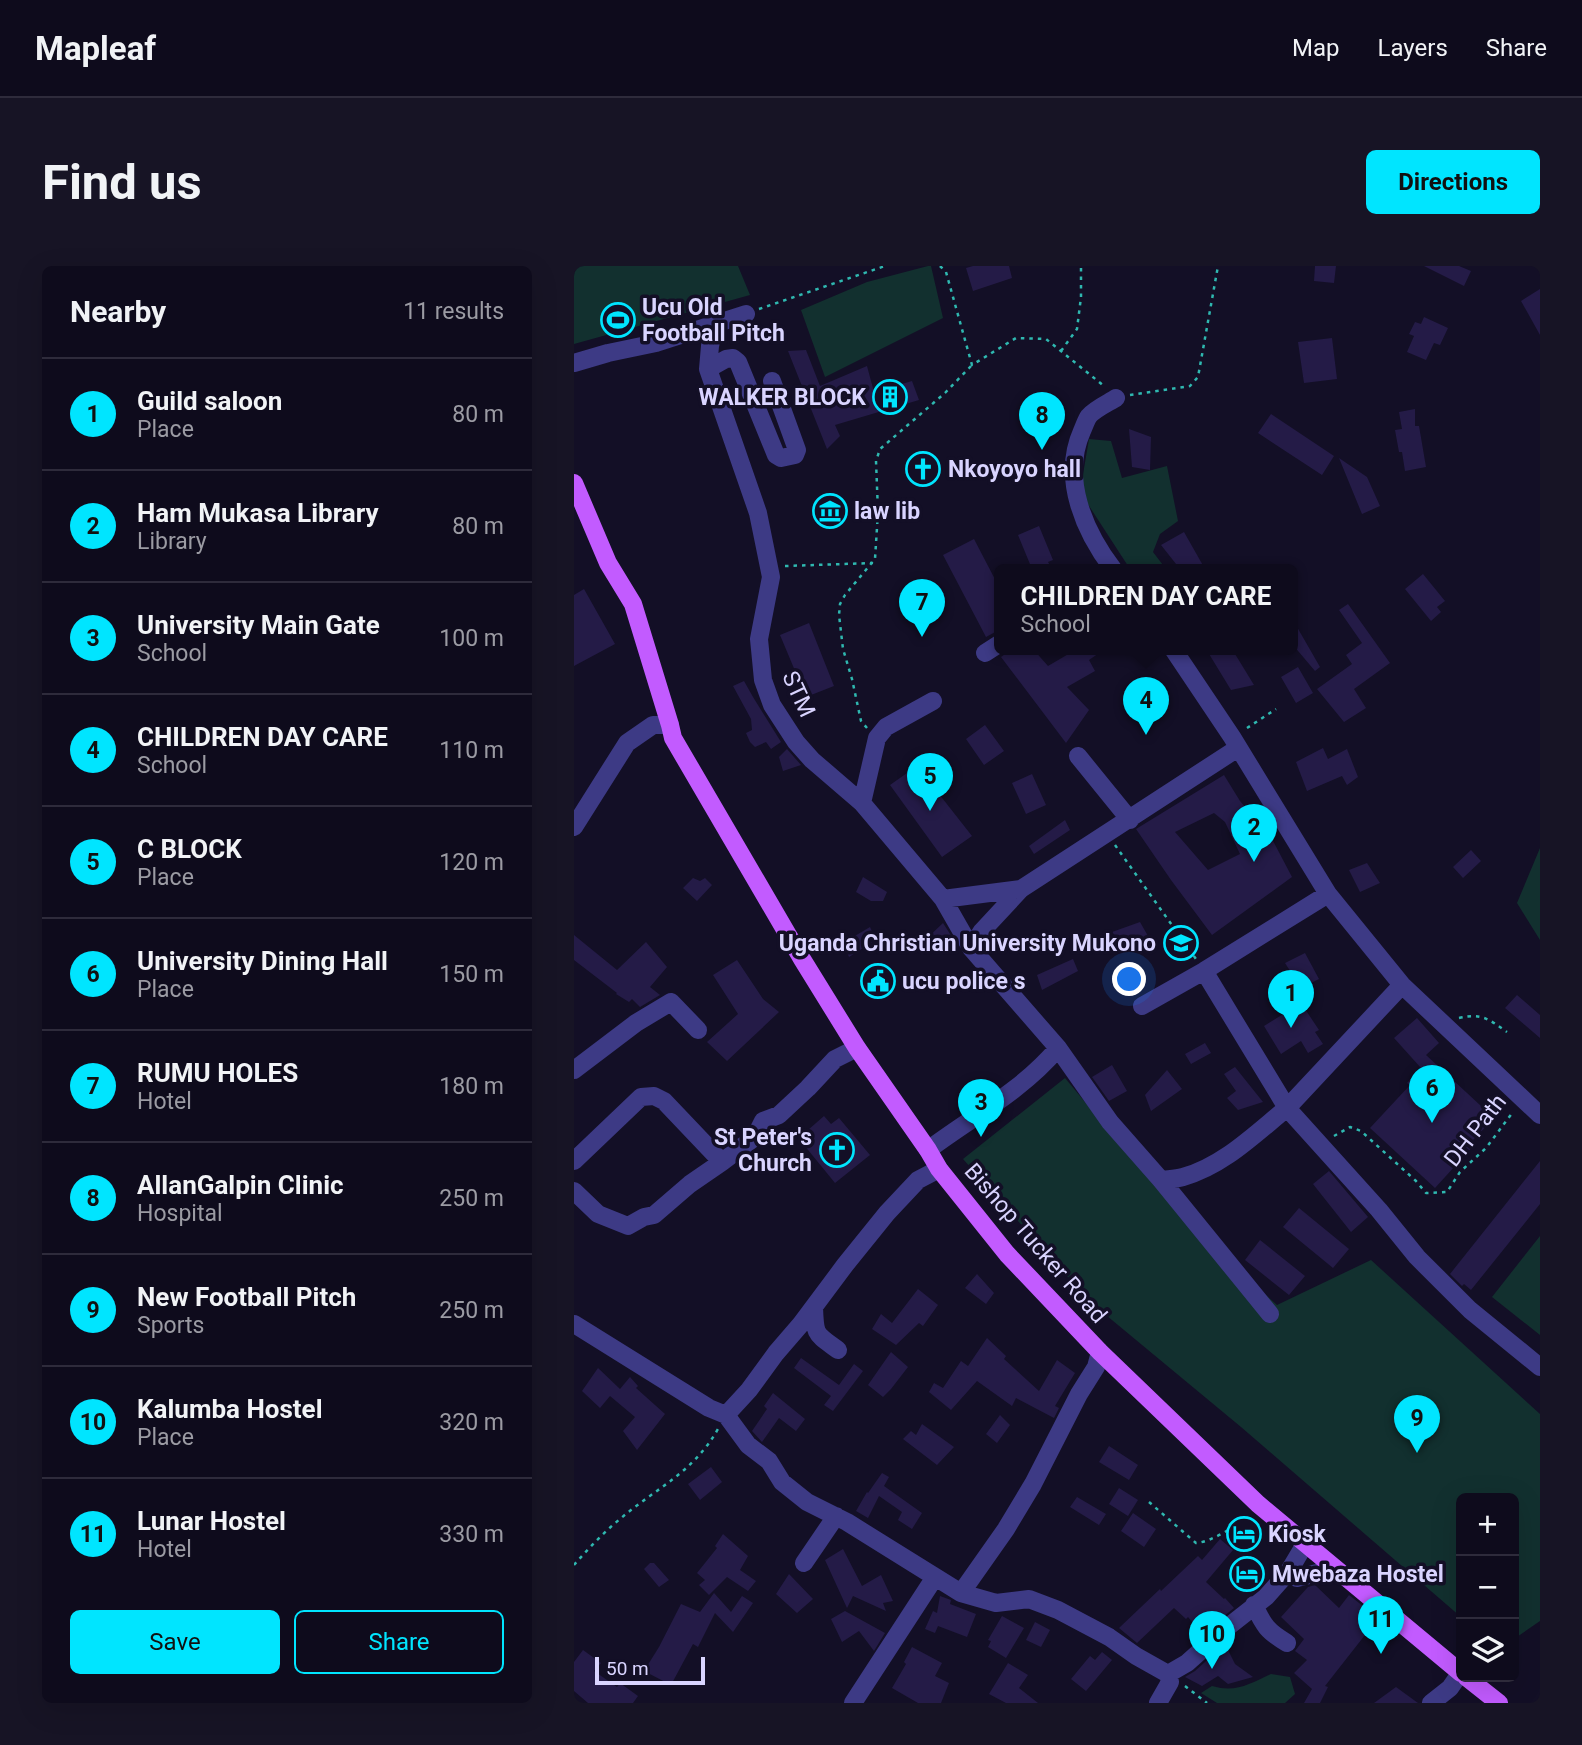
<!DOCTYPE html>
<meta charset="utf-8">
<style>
:root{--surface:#0e0b1c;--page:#171425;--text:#f1f3f6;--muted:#9b9ba3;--line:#2e2b3b;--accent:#00e5ff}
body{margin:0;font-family:Roboto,sans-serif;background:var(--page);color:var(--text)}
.controls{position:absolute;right:21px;bottom:21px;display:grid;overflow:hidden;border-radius:10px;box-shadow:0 7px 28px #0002}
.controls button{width:63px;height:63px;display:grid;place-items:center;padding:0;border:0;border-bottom:2px solid var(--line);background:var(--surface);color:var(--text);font:35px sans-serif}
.scale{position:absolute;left:21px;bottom:18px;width:110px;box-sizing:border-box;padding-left:7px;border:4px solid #d9d4ff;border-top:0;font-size:19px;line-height:24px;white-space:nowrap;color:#d9d4ff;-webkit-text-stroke:5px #130f26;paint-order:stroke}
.you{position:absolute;left:556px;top:714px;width:24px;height:24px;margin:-18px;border:5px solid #fff;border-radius:50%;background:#1a73e8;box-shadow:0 0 0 10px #1a73e833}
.badge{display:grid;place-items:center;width:46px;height:46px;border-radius:50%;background:var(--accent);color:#111;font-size:23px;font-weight:700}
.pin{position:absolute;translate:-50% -58px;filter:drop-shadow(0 2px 4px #0008)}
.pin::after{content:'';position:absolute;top:37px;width:24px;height:21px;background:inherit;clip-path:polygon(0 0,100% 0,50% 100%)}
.popup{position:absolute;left:420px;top:298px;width:304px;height:91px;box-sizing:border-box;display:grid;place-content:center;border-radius:10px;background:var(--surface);filter:drop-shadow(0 2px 5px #0005);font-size:23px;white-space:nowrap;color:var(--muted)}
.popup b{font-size:26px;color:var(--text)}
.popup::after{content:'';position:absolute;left:50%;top:100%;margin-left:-14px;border:14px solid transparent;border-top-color:var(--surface)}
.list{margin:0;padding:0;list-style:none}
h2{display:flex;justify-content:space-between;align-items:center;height:91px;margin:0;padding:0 28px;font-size:30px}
h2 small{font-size:23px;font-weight:400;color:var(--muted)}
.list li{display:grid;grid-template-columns:46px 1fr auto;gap:21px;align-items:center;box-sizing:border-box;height:112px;padding:0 28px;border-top:2px solid var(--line)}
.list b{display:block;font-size:26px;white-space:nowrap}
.list p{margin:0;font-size:23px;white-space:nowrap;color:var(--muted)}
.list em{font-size:23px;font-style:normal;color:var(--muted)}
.actions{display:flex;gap:14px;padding:21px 28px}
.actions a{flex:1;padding:16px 0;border:2px solid var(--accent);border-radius:10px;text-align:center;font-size:24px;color:var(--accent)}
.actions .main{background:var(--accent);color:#111}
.icon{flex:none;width:38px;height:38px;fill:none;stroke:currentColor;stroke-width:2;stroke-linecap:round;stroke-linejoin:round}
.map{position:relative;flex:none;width:966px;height:1437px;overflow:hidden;border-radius:10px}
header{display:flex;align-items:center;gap:42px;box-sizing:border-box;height:98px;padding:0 35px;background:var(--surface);border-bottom:2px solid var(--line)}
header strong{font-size:33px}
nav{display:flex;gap:38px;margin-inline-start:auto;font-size:24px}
.intro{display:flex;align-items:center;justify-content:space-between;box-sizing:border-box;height:168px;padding:0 42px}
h1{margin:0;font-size:49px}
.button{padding:18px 32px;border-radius:10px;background:var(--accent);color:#111;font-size:24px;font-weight:700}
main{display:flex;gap:42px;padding:0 42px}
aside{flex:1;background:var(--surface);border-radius:10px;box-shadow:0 7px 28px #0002}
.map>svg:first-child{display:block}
</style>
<header>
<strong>Mapleaf</strong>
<nav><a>Map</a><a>Layers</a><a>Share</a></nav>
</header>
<div class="intro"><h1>Find us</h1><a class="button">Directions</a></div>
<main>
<aside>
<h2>Nearby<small>11 results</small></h2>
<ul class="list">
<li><span class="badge">1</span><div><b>Guild saloon</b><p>Place</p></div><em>80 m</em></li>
<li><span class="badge">2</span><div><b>Ham Mukasa Library</b><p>Library</p></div><em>80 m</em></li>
<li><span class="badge">3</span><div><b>University Main Gate</b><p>School</p></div><em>100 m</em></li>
<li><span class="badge">4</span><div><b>CHILDREN DAY CARE</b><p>School</p></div><em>110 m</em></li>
<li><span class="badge">5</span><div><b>C BLOCK</b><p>Place</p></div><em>120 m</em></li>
<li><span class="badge">6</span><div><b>University Dining Hall</b><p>Place</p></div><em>150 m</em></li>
<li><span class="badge">7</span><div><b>RUMU HOLES</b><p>Hotel</p></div><em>180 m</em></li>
<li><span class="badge">8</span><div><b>AllanGalpin Clinic</b><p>Hospital</p></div><em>250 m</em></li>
<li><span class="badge">9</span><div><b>New Football Pitch</b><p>Sports</p></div><em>250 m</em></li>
<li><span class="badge">10</span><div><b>Kalumba Hostel</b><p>Place</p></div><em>320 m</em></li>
<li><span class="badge">11</span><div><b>Lunar Hostel</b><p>Hotel</p></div><em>330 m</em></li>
</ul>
<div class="actions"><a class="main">Save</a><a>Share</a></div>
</aside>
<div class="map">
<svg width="966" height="1437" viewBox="0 0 966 1437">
<rect width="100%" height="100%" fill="#130f26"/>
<path fill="#12302f" d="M0,0h164l12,29 -176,49z
M354,0h3l12,52 -118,59 -24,-67 66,-28z
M515,173l22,2 11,37 45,-12 11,55 -18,13 -7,18 13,17h-36l-50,-77z
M966,582v92l-23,-37z
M491,812l121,145 91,82 94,-45 169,154v207l-26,18v-141h-53v119l-220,-190 -152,-126 -126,-142z
M966,970v99l-48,-38z
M697,1408l19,3 5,17 -10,9h-68l-16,-10 11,-7c24,7 37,-2 59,-12z"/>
<path fill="#241b47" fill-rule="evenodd" d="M399,0h36l3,12 -39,13 -7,-23z
M741,0h21l-2,17 -20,-2z
M850,0h35l12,5 -7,15z
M966,23v46l-19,-34z
M850,51l24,11 -8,17 -6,-2 -8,17 -19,-8 7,-16 -5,-2 6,-12 6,2z
M758,72l5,41 -33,4 -6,-41z
M232,84l14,36 47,-20 7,26 38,-11 7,19 -84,25 5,11 -13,13 -39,-98z
M841,143v17h4l7,41 -21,4 -3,-19h-3l-4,-22 7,-1 -3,-17z
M697,148l63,42 -12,19 -64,-42z
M555,163l22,8 -1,33 -18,-3z
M765,192l28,19 13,29 -18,8z
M465,260l14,34 -5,2 4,7h-20l-14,-34z
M610,266l21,37h-25l-19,-24z
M400,273l25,48v43l-13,7 -43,-82z
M849,308l22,27 -8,6 4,5 -10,9 -26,-32z
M10,323l31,55 -41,22v-71z
M774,338l42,59 -36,26 12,19 -22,14 -27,-33 35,-25 -6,-9 16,-12 -23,-33z
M719,354l27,47 -5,4 -22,-26z
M235,357l25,63 -28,11 -26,-62z
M438,383h21l15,17 29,-17h28l-16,11 6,11 -28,16 22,23 -23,33 -65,-86z
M632,383h26l22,36 -23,5z
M724,401l15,26 -17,10 -15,-26z
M170,415l9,16 28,45 -10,7 -5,-7 -11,5 -5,-5 -4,-9 6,-3 -1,-11 -18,-33z
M411,459l19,26 -20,14 -18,-26z
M749,482l5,11 19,-10 11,28 -11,8 -5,-9 -35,15 -11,-29z
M213,483l14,16 -18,6 -4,-14z
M343,500l55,70 -30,21 -52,-72z
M458,508l14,31 -20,9 -14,-31z
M650,509l16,26 32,38 20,38 -80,58 -41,-55 -35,-51zM640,547l11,9 15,32 -32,16 -33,-38z
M491,554l5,10 -36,24 -5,-8z
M897,584l10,11 -18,17 -10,-11z
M793,597l13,20 -20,9 -11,-22z
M289,611l24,15 -4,9h-12l-15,-9z
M119,612l7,3 5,-3 7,7 -15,16 -14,-13z
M566,656l8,14 -26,7 -10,-11z
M369,657l9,14 -15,15 -5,-6 -9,-4z
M296,661l6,13 -27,17 -6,-14z
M0,669l43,35 29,-28 21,25 -17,20 10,8 -20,12 -8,-8 -3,3 -13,-8 1,-1 -43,-33z
M731,687l14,26 -18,9 -16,-25z
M499,693l5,12 -36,19 -5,-15z
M163,694l26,39 16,13 -52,49 -20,-19 31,-28 -25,-39z
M943,729l23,20v23l-35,-30z
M727,737l18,27 -4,2 8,12 -15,9 -7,-12 -20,13 -17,-28z
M843,752l22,25 -13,12 68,63 -21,22 3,3 -41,45 -65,-60 40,-43 -3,-2 14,-15 -27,-30z
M631,777l6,10 -20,11 -6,-10z
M538,799l15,26 -18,10 -17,-24z
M661,801l28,35 -25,8 -11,-12 9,-7 -12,-17z
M593,804l15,19 -31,22 -6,-16z
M250,850l7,8 8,-6 31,37 -35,28 -31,-38 9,-8 -5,-7z
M966,895v43l-69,86 -7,-6 -2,2 -12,-12z
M755,905l39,46 -17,15 -38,-48z
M725,942l50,41 -16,19 -50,-41z
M686,974l45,36 -16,19 -44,-35z
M403,1008l17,19 -8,11 -21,-16z
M344,1023l20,16 -15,21 -4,-3 -23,22 -24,-16 9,-15 11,9z
M413,1072l19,18 -2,3 35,32 18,-31 18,13 -20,33 4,2 -5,10 -38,-20 -4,8 -35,-25 -26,29 -22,-18 5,-9 9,5 18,-27 7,5z
M317,1086l17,15 -17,22 -8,8 -15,-12z
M227,1092l38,27 15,-21 9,7 -30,40 -9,-6 7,-9 -37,-28z
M24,1102l22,21 10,-12 8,9 -2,2 29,26 -28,36 -14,-19 12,-14 -25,-21 -10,12 -18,-17z
M199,1127l32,26 -9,12 -17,-13 -17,24 -10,-11 15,-22 -3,-3z
M426,1149l10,10 -13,18 -11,-9z
M348,1158l32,23 -17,18 -34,-26 8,-8 5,4z
M535,1180l29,19 -9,15 -30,-18z
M137,1201l11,15 -22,18 -12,-16z
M308,1207l7,4 -5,9 38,27 -10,16 -14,-9 4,-8 -23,-16 -11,22 -12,-7 11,-19 1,1z
M545,1222l19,12 -10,16 -19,-12z
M503,1231l29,17 -7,11 -29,-18z
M559,1247l23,16 -12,18 -23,-16z
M149,1268l25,22 -8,14 16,11 -8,10 -21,-14 -18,18 -10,-10 6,-5 -8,-7 20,-25 -2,-2z
M646,1273l13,11 -27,32 18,17 1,-1 9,10 -32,26 -14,-17 -2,2 -12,-11 -37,35 -18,-15 41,-39 1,2 37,-35 4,4z
M269,1283l19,37 19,-11 12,26 -10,2 3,8 -33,-15 -6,12 -22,-48z
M76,1297h4l15,17 -10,7 -15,-18z
M215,1308l24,25 -16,14 -21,-19z
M741,1319l24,23 10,-13 24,19 -13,16 5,5 -40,51 3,1 -8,16h-16l8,-14 -18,-16 13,-13 -12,-9 9,-12 -23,-22 27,-30z
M140,1327l17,19 11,-16 11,7 -20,29 -18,-19 -17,34 -5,-3 -22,41 -27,-14 15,-24 22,-43 19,8z
M366,1330l11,4 -1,4 26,10 -9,23 -29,-11 -3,7 -10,-4 8,-18 4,2z
M271,1345l40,22 -11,18 -15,-20 -17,11 -11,-23z
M428,1350l22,12 -18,30 -18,-11 3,-6 -3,-1z
M461,1356l15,8 -9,17 -15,-7z
M651,1378l10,20 18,13 -25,7 -10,-8 -16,10 -17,-9 10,-6z
M338,1381l30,16 -7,13 14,7 -8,20h-23l-26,-15 14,-24 -2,-2z
M9,1384l18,13 -7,8 23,16 3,-4 18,13 -5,7h-45l-14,-12v-29z
M528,1386l10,8 -26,31 -15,-12 19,-23 5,4z
M434,1397l20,12 -9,13 19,15h-32l-17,-9z
M822,1421l22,16h-44z"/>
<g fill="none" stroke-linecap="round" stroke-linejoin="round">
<path stroke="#2fb8b0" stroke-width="2.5" stroke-dasharray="3.5 5" stroke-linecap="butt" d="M366,0l6,6 26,93 44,-27 30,1 58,47
M185,43l126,-43
M487,85l16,-22 4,-32v-31
M556,129l60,-9 8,-9 20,-111
M211,300l88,-3
M293,462l-6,-7 -9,-42 -9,-30 -4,-34 1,-11 5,-9 30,-36 3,-47 -2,-51 4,-12 65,-56 26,-27
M673,462l29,-19
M541,579l81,114
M885,752c24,-5 29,1 48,14
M760,870l16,-9 11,4 55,50 10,12 21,-1 13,-20 26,-24 27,-36
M575,1236l47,41c16,-1 38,-17 53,-25
M0,1299c14,-16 29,-32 46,-46 36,-31 73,-46 98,-90
M611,1420l22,17"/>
<path stroke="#3d3a85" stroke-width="18" d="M141,58l-5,22 -2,23 50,144 13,64 -12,62 4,41 9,25 24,37 16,18 50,43 81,96 28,49 87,100 52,74 51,58c7,-1 15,-1 22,-3 40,-11 72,-43 104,-69l92,102 38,47 53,53 70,57
M0,97l34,-10 48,-10 90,-29
M134,103l18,-10 7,-1 5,4 38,93 5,3 14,-3 2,-5 -25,-69
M539,303c-29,-38 -52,-91 -31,-138 2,-4 4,-11 7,-15 6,-7 19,-13 27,-18
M599,383l59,88 96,157 74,91 138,130
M411,387l14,-9
M504,490l52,64
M288,537l15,-65 9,-11 47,-26
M0,561l53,-84 26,-18h17
M369,633l78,-10
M397,682l11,-17 39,-42 217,-141
M630,705l83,137 115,-123
M568,740l62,-35 124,-77
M0,804l62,-47 35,-21 27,28
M354,884c44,-33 94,-59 130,-102
M0,895l67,-64 13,-1 10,5 58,61
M365,903l-21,11 -31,33 -42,52 -44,59 -25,29 -27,37 -23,25 22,30 21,16 13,21 25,20 40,20 114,71 35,10 33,-4 29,11 51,27 27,19 32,18 19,-11 37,-33 42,-33 23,-26 16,-27
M587,914l109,134
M0,925l24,23 30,12 16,-9 10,-2 36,-31 32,-22 33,-25 8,-16 16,-6 29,-27 27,-29 22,-11
M240,1041c1,29 1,26 24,43
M0,1058l135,84 17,7
M230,1297l32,-47
M715,1305l8,7 24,-6
M387,1327l45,-64 27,-45 46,-90 17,-27 4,-15
M680,1339c10,21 13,26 33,38
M279,1437l82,-126
M584,1437l12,-21 -2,-8
M857,1437l19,-15 11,-16"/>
<path stroke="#c25bff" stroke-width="18" d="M0,217l34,80 25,41 37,121 3,13 129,221 55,89 71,102 11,19 68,85 93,98 158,152 203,169
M892,1411l33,26"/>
</g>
<defs>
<g id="stadium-ring" transform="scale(1.75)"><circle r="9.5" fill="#130f26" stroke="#00e5ff" stroke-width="1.5"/><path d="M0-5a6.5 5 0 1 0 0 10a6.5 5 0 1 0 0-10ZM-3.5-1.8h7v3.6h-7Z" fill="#00e5ff"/></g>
<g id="building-ring" transform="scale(1.75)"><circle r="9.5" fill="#130f26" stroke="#00e5ff" stroke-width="1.5"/><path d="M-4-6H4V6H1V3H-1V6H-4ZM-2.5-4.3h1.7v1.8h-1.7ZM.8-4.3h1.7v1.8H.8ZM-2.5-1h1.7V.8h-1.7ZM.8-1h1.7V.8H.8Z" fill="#00e5ff"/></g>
<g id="church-ring" transform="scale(1.75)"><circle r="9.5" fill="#130f26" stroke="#00e5ff" stroke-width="1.5"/><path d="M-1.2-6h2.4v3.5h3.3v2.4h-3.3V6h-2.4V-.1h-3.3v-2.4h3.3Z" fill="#00e5ff"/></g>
<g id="museum-ring" transform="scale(1.75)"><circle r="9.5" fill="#130f26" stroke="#00e5ff" stroke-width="1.5"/><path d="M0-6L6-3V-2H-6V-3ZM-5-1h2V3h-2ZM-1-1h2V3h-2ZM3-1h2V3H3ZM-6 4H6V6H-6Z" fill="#00e5ff"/></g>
<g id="university-ring" transform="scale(1.75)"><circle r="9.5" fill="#130f26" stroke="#00e5ff" stroke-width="1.5"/><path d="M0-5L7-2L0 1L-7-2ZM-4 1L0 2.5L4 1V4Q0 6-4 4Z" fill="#00e5ff"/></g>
<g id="civic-ring" transform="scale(1.75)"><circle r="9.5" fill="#130f26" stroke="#00e5ff" stroke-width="1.5"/><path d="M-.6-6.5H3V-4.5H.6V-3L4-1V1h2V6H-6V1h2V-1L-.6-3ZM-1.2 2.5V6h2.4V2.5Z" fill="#00e5ff"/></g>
<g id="hotel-ring" transform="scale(1.75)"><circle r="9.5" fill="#130f26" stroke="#00e5ff" stroke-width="1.5"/><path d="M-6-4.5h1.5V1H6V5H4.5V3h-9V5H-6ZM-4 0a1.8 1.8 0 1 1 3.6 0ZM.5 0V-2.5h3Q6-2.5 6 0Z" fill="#00e5ff"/></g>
</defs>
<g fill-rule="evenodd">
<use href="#stadium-ring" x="44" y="54"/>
<use href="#building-ring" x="316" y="131"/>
<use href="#church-ring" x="349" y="203"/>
<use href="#museum-ring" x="256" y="245"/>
<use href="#university-ring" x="607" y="677"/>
<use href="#civic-ring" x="304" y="715"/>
<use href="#church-ring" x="263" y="884"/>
<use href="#hotel-ring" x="670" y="1268"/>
<use href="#hotel-ring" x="673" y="1308"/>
</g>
<g text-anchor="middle" stroke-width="7" stroke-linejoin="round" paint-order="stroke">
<g font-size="23" font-weight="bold" fill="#d9d4ff" stroke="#130f26" text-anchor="start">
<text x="68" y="49">Ucu Old<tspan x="68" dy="26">Football Pitch</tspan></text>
<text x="292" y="139" text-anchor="end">WALKER BLOCK</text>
<text x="374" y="211">Nkoyoyo hall</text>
<text x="280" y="253">law lib</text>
<text x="582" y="685" text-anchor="end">Uganda Christian University Mukono</text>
<text x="328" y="723">ucu police s</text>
<text x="238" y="879" text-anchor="end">St Peter's<tspan x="238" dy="26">Church</tspan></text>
<text x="694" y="1276">Kiosk</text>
<text x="698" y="1316">Mwebaza Hostel</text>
</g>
<g font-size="23" fill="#d9d4ff" stroke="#130f26">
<text transform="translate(225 428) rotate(65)" y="8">STM</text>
<text transform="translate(901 864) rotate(-52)" y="8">DH Path</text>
<text transform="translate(462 977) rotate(49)" y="8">Bishop Tucker Road</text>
</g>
</g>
</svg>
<div class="controls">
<button>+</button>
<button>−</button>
<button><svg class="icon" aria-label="layers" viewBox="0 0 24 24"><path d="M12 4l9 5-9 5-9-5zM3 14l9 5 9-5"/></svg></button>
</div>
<div class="scale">50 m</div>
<div class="you"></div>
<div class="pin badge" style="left:717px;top:762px">1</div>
<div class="pin badge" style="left:680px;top:596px">2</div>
<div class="pin badge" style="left:407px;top:871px">3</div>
<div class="pin badge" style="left:572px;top:469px">4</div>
<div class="popup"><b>CHILDREN DAY CARE</b>School</div>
<div class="pin badge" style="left:356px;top:545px">5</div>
<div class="pin badge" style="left:858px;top:857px">6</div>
<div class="pin badge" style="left:348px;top:371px">7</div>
<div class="pin badge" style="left:468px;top:184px">8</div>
<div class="pin badge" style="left:843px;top:1187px">9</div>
<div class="pin badge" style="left:638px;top:1403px">10</div>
<div class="pin badge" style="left:807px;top:1388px">11</div>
</div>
</main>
